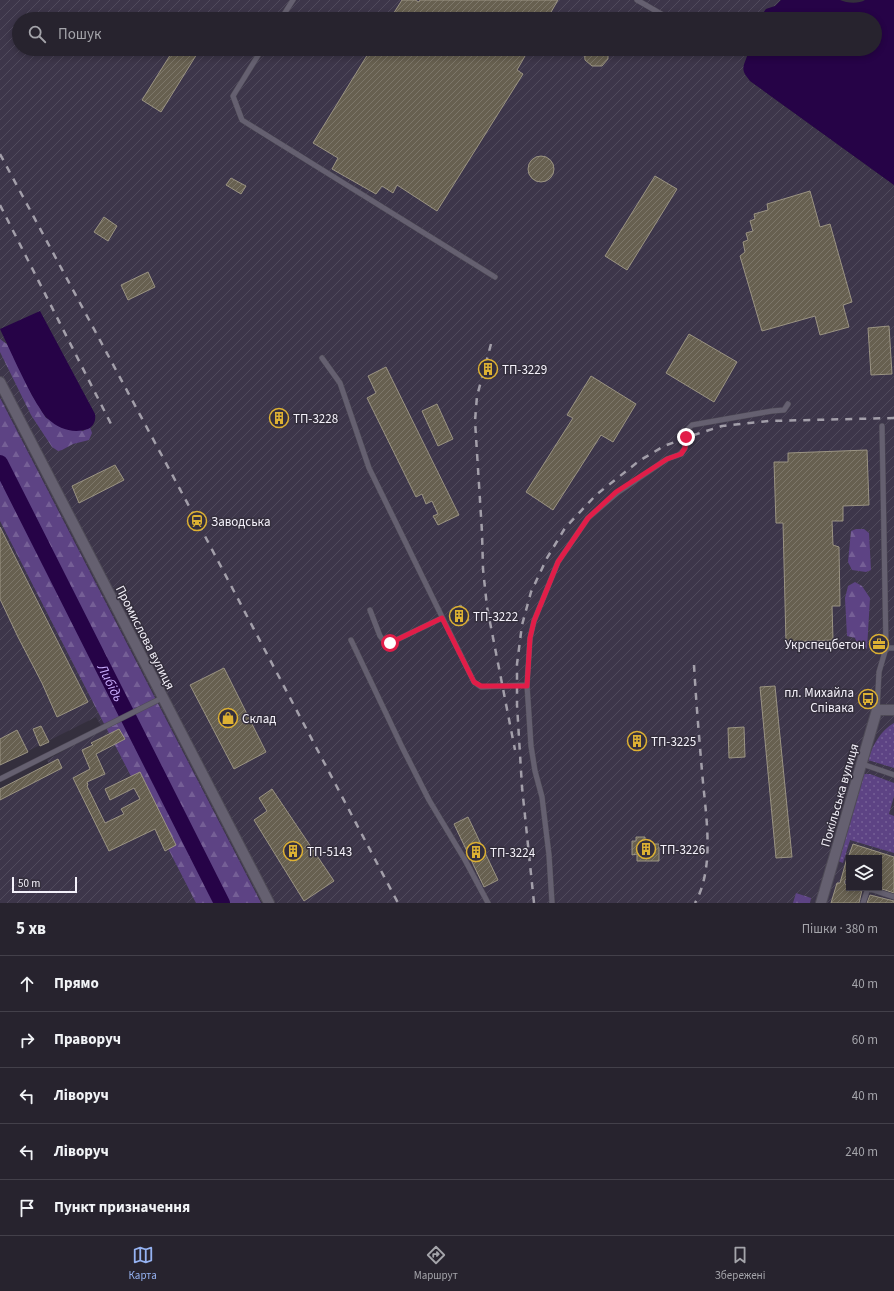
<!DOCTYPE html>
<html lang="uk">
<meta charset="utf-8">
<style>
:root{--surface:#27232e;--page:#2f2b36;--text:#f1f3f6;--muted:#a4a4aa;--line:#43404a;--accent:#95b2f1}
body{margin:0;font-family:"Source Sans 3",sans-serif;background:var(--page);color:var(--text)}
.controls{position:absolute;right:12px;bottom:12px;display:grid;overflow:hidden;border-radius:0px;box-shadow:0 2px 6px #0003}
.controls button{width:36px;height:36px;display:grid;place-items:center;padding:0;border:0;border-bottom:1px solid var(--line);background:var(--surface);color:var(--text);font:20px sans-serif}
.scale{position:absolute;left:12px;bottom:10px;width:65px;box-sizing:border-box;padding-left:4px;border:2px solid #f4f1fa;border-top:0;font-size:11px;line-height:14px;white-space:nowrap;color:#f4f1fa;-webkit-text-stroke:3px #342f3d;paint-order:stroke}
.stop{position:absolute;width:12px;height:12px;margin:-9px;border:3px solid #e11d48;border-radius:50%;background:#fff}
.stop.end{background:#e11d48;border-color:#fff;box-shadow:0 1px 4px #0008}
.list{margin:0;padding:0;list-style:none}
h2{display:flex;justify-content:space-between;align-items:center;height:52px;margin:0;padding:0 16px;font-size:17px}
h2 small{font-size:13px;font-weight:400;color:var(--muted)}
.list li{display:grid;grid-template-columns:26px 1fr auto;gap:12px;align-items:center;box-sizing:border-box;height:56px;padding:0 16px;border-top:1px solid var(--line)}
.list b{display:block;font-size:15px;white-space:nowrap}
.list em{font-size:13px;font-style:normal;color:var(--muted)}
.icon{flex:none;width:22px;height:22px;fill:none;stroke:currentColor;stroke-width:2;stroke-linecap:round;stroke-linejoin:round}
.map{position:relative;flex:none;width:894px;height:903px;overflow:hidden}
.search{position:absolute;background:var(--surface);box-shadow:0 2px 6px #0003;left:12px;right:12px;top:12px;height:44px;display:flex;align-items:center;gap:10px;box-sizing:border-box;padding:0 14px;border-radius:22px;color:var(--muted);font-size:15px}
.sheet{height:332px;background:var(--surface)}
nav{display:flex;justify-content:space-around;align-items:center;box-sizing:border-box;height:56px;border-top:1px solid var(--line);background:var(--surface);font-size:11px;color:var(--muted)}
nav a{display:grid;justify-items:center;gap:2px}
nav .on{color:var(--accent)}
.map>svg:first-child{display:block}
</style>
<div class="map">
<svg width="894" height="903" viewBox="0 0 894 903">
<defs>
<pattern id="industrial-furrows" width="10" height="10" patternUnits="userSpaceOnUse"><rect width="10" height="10" fill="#3d364a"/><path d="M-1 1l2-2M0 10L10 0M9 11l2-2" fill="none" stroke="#504a5c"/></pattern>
<pattern id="grass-dots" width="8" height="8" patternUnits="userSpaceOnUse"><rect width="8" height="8" fill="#5d4384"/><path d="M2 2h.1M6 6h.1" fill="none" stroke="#755f96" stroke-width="1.8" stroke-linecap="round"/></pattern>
<pattern id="forest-firs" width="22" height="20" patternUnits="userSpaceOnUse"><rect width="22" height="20" fill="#5d4384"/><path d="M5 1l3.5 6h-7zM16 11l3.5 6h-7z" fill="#755f96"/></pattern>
<pattern id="building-hatch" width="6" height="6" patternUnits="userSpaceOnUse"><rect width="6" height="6" fill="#676050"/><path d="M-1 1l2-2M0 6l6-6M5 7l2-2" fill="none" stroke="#7d776a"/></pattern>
</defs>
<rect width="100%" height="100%" fill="#342f3d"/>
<path fill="url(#industrial-furrows)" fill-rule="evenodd" d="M0,0h781l-6,6 -9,3 -7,10h-740v30h728l1,4 -4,12v7l6,9 144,104v718h-894v-114l49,-25 -2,-4 56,-31 -7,-12 -96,48zM849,858h30v30h-30z"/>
<path fill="url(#grass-dots)" d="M894,723v45l-26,-8c4,-14 13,-30 26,-37z
M863,774h7l24,9v13l-5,18 5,2v37l-44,-13 -7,23 -5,-2z"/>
<path fill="url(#forest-firs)" d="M0,339l8,6 24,50 14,23 37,13 7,-4 2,6 -3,7 -16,4 -11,6 -4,1 -6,-4 -21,-32 -31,-63z
M0,398l261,505h-65l-196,-382z
M856,529h8l5,4 2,37 -5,2 -14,-2 -4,-8 3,-31z
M855,582l7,4 8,12 -3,51 -10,-6 -2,-5 -8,-2 -2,-38 3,-12z
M796,893l15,5 -1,5h-17z"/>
<path fill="#260347" d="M781,0h59c6,3 19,4 25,0h29v185l-144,-104c-2,-3 -5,-6 -6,-9 -3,-8 6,-15 3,-23h128v-30h-116l7,-10 9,-3z
M40,311l55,103c1,6 -1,12 -7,15 -15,5 -29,0 -40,-10 -5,-4 -7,-10 -11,-15 -14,-24 -25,-50 -37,-75z"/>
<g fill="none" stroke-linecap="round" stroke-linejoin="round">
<path stroke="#260347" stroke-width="16" id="s1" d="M0,463l222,440"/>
</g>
<path fill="url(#building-hatch)" stroke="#9b9483" d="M402,0h13l4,2 1,-2h138l-11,19h-157z
M174,49h26l-39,63 -19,-12z
M371,49h158l-12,21 6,4 -86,137 -40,-26 -4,8 -11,-7 -6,8 -44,-25 6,-11 -25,-15z
M584,49h24v10l-6,7h-10l-7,-6z
M528 169a13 13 0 1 1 26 0a13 13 0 1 1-26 0Z
M655,176l22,13 -50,81 -22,-14z
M231,178l15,8 -5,8 -15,-9z
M810,191l10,36 10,-3 22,78 -9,3 6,22 -29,8 -5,-19 -53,15 -22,-75 5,-4 -2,-10 5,-2 -2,-7 7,-2 -3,-10 5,-2 -1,-5 14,-4 -1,-6z
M104,217l13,9 -9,15 -14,-9z
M148,272l7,15 -27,13 -7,-15z
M889,326l3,48 -21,1 -3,-47z
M689,334l48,28 -23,40 -48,-29z
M386,367l73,148 -21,10 -5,-9 5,-2 -6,-13 -6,3 -4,-10 -6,3 -49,-99 9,-5 -8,-17z
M591,376l45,28 -23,38 -12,-7 -48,75 -27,-18 47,-74 -6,-3z
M437,404l16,35 -15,7 -16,-35z
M280,412l5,9 -6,3 -5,-9z
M867,450l2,55 -26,1v15h-11l1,24 6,2 1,59h-8l1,34 -47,2 -3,-119h-7l-2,-61h14v-9z
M115,465l9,15 -45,23 -7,-17z
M0,527l88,175 -31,15 -15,-34 -24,-46 -18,-38z
M461,605l8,15 -11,6 -8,-15z
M224,668l42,84 -32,17 -44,-84z
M775,686l17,171 -16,1 -16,-171z
M41,726l8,16 -9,4 -7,-17z
M744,727l1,30 -16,1 -1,-30z
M119,729l6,10 -29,15 9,20 -18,8 1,3 -1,1 18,37 19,-9 -3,-5 19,-10 -6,-11 -24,12 -5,-11 35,-17 36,73 -11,6 -10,-22 -46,22 -36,-73 17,-9 -8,-19 11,-5 -2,-2z
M17,730l11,22 -28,13v-26z
M640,733l2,16h-9l-1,-15z
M58,759l4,9 -62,32v-11z
M272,789l62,92 -30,20 -50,-81 13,-9 -8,-13z
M468,817l30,63 -14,7 -30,-63z
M636,837h9v7h14v17h-22v-7l-5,1v-14h4z
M853,844l41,13v36l-15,-5v-30h-31z
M847,858h2v20l-3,1 -2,3 2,3 3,1v2l13,2 -3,13h-28l6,-20h3z
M870,895l24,6v2h-27z"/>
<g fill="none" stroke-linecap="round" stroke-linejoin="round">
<g stroke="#4f4b57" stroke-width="6">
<path id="lane" d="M637,0l33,19
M281,19l12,-19
M262,49l-29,47 9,24 253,157
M322,358l18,25 29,85 105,214 7,5 46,-2
M370,610l10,26 4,5 6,2 52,-25
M351,640l51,107 27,53 36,60 23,43
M886,648h8
M877,710l2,-38 7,-24 -4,-222
M862,764l32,11
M0,779l162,-81
M848,882h1
M867,888l27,9
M552,903l-3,-48 -7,-58 -7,-26 -4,-25 -4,-61 3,-47 4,-17 24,-59 30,-44 29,-25 50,-34 14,-5 4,-6 2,-18 5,-5 80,-14 12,-1 4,-6
M863,903l5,-15"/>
</g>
<g stroke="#4f4b57" stroke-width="12">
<path id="street" d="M0,382l269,521
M821,903l56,-193h17"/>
</g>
<use href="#lane" stroke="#656070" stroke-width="5"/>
<use href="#street" stroke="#656070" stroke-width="10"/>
<path stroke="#a39faa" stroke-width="2.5" stroke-dasharray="7 7" stroke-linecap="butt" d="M0,154l197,367 201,382
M0,205l111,219
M491,344l-14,52 -2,25 7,111 1,37 4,38 28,143
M694,665c2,35 5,71 8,106 3,40 14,95 -7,132
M534,903l-12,-116 -5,-82v-41l5,-39 9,-33 16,-34 18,-30 31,-33 43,-34 25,-15 30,-11 28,-9 47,-5 125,-3"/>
</g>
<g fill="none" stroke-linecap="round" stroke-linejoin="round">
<path stroke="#e11d48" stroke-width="5" d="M390,643l52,-25 32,64 7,4h46l3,-48 4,-17 24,-59 30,-44 28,-26 51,-33 14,-5 4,-6 1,-11"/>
</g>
<defs>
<g id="building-ring" transform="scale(1)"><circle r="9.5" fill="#342f3d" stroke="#ddb133" stroke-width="1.5"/><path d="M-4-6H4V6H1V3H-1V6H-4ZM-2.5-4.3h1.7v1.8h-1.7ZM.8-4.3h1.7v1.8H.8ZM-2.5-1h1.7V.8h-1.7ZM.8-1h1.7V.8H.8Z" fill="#ddb133"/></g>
<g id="station-ring" transform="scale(1)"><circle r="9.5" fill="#342f3d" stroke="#ddb133" stroke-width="1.5"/><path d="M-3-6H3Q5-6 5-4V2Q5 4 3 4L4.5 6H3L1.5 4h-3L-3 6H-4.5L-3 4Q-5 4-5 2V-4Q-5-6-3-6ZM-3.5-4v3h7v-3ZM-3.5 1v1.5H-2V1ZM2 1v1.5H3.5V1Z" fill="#ddb133"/></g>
<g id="office-ring" transform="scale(1)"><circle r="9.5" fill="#342f3d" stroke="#ddb133" stroke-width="1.5"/><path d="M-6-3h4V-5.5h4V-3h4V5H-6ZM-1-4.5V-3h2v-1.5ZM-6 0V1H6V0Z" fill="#ddb133"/></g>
<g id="bus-ring" transform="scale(1)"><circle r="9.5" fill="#342f3d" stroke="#ddb133" stroke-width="1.5"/><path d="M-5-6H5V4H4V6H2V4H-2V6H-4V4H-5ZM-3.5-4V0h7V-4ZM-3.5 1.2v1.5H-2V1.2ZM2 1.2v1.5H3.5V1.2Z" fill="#ddb133"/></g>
<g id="shop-ring" transform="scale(1)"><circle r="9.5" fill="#342f3d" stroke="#ddb133" stroke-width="1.5"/><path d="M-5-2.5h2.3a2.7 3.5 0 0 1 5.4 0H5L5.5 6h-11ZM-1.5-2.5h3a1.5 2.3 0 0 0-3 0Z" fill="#ddb133"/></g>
</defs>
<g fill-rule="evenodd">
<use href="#building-ring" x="488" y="369"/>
<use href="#building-ring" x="279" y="418"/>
<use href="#station-ring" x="197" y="521"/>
<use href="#building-ring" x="459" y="616"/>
<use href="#office-ring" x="879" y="644"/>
<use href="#bus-ring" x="868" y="699"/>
<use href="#shop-ring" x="228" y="718"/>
<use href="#building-ring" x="637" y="741"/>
<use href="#building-ring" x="646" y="849"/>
<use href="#building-ring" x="293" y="851"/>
<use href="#building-ring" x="476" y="852"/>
</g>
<g text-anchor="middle" stroke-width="3" stroke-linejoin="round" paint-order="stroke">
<g font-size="13" fill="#f4f1fa" stroke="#342f3d" text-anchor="start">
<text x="502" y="374">ТП-3229</text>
<text x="293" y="423">ТП-3228</text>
<text x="211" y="526">Заводська</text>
<text x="473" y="621">ТП-3222</text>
<text x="865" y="649" text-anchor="end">Укрспецбетон</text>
<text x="854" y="697" text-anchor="end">пл. Михайла<tspan x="854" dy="15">Співака</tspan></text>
<text x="242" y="723">Склад</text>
<text x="651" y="746">ТП-3225</text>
<text x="660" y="854">ТП-3226</text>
<text x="307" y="856">ТП-5143</text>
<text x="490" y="857">ТП-3224</text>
</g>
<g font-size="13" fill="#f4f1fa" stroke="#342f3d">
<text transform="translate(146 637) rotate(63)" y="5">Промислова вулиця</text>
<text transform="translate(839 795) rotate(-74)" y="5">Покільська вулиця</text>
</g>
<g font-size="14" font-style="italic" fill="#c9adfd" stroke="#342f3d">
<text dy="5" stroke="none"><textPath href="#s1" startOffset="246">Либідь</textPath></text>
</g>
</g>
</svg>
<div class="controls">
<button><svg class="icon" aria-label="layers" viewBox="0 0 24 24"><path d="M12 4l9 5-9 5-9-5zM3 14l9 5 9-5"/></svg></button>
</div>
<div class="scale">50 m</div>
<div class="stop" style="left:390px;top:643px"></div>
<div class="stop end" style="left:686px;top:437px"></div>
<div class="search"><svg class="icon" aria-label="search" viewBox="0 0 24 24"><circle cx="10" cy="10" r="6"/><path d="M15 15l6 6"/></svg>Пошук</div>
</div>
<section class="sheet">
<h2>5 хв<small>Пішки · 380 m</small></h2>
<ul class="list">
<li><svg class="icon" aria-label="ahead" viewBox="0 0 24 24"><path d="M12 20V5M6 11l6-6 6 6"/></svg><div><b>Прямо</b></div><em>40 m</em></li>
<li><svg class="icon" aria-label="right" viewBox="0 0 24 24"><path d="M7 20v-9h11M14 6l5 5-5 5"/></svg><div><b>Праворуч</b></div><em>60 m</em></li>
<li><svg class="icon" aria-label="left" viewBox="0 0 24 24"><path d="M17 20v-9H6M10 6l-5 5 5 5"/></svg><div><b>Ліворуч</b></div><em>40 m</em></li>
<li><svg class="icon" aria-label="left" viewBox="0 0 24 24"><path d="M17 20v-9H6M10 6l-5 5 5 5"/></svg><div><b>Ліворуч</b></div><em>240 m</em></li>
<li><svg class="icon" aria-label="arrive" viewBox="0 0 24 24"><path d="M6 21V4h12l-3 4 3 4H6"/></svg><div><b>Пункт призначення</b></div></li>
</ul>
</section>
<nav>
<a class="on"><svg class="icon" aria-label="map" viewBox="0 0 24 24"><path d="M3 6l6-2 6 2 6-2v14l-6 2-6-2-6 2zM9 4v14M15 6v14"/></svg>Карта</a>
<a><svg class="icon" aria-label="directions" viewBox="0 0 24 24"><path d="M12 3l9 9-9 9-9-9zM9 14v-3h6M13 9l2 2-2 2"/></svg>Маршрут</a>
<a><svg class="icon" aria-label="saved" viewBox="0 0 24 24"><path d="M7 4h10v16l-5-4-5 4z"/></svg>Збережені</a>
</nav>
